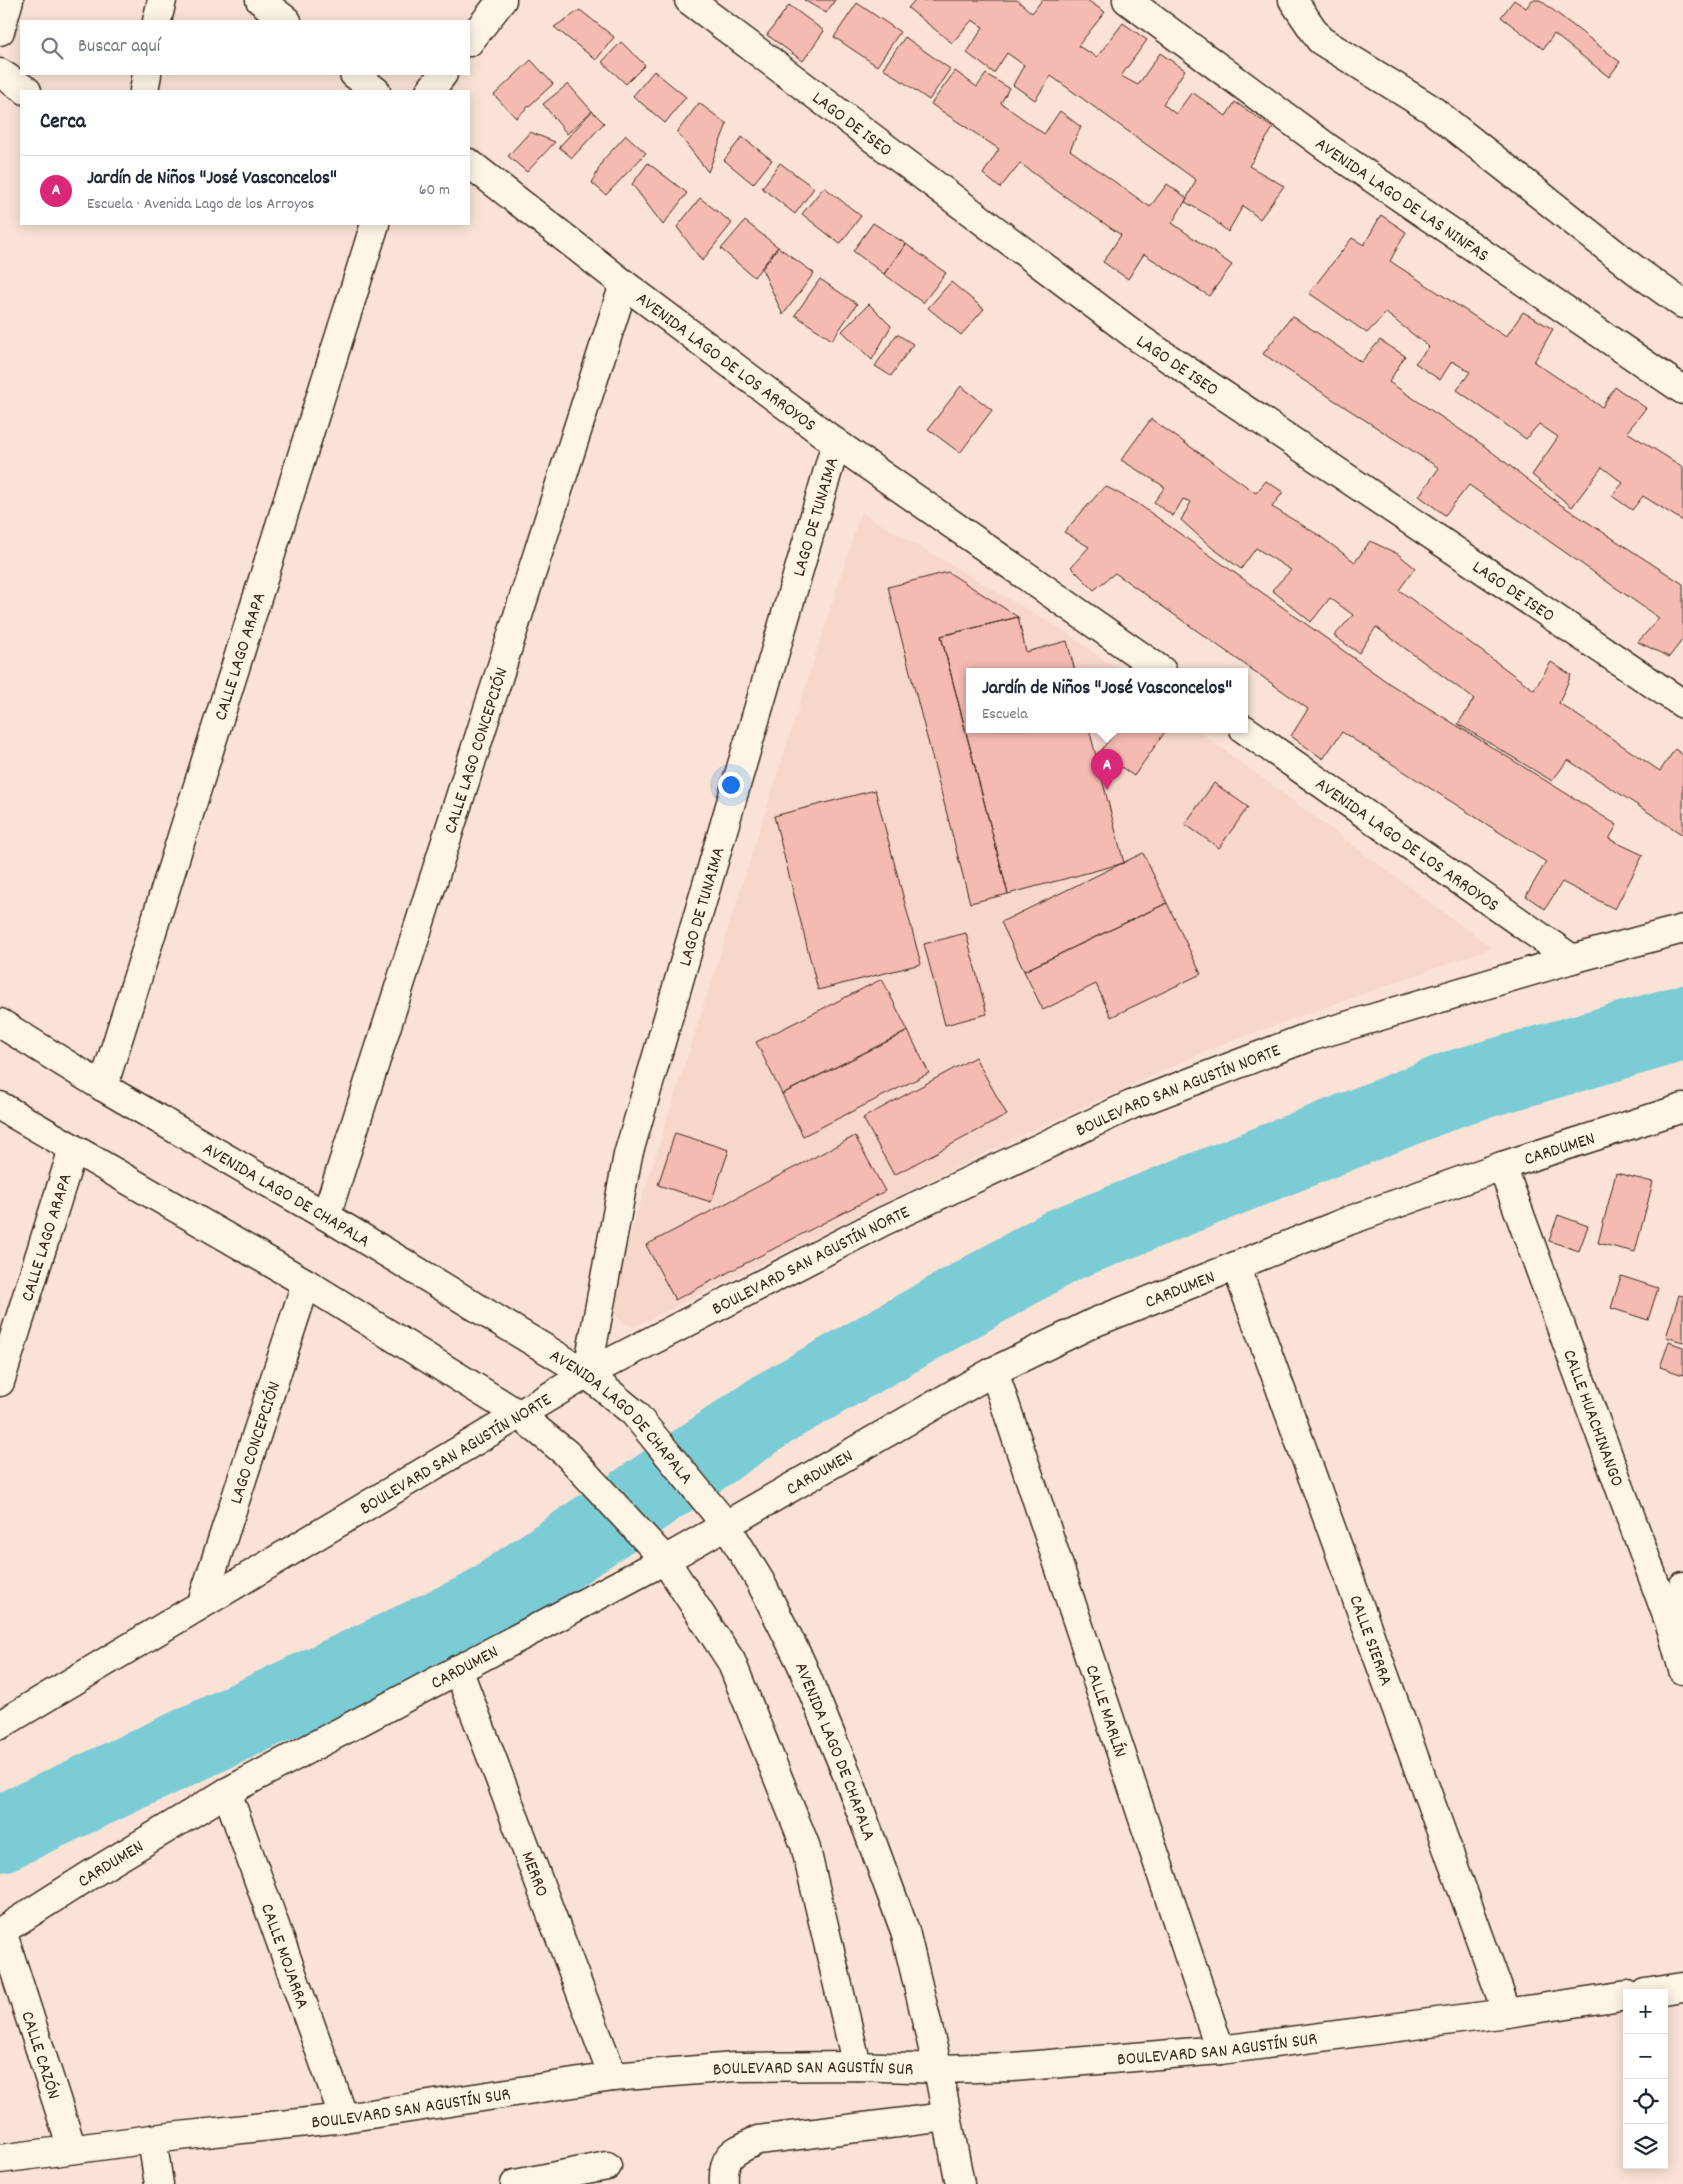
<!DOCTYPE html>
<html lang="es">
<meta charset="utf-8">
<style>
:root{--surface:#fff;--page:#f6f6f7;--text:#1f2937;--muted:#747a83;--line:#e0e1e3;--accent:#db2777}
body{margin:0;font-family:Dekko,sans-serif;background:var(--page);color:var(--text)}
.controls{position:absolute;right:15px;bottom:15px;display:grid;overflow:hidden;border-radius:0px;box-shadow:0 2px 12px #0003}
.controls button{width:45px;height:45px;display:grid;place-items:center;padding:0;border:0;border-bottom:1px solid var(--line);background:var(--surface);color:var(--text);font:25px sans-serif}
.you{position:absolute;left:730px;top:784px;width:18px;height:18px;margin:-12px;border:4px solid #fff;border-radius:50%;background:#1a73e8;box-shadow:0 0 0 8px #1a73e833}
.badge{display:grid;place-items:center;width:32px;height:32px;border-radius:50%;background:var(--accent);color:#fff;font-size:16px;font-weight:700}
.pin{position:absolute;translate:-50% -41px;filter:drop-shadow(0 1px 2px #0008)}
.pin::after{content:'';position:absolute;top:26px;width:18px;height:15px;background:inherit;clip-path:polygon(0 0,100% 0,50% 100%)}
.popup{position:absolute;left:966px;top:668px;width:282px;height:65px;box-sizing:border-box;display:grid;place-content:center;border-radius:0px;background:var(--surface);filter:drop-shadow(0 1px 4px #0005);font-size:16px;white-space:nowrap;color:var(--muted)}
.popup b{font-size:19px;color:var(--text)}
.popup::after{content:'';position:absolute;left:50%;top:100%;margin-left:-10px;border:10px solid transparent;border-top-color:var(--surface)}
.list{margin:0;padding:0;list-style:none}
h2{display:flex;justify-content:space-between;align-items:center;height:65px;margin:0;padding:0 20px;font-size:21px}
h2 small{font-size:16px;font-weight:400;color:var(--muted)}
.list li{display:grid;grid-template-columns:32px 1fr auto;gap:15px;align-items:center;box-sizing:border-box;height:70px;padding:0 20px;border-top:1px solid var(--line)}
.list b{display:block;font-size:19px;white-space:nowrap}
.list p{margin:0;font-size:16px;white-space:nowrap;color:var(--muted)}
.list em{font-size:16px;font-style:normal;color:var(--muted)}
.icon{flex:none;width:28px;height:28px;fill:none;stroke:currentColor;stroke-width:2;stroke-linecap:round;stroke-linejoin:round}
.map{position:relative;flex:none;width:1683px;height:2184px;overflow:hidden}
.search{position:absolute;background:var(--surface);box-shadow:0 2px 12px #0003;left:20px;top:20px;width:450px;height:55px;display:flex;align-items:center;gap:12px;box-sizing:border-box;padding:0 18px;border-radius:0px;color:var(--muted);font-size:19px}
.panel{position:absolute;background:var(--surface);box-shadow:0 2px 12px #0003;left:20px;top:90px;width:450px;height:135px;border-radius:0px}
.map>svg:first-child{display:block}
</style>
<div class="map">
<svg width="1683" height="2184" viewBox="0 0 1683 2184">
<rect width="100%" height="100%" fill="#fae3d6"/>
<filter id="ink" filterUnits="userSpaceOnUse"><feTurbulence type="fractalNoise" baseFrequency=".02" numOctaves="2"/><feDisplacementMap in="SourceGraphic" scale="10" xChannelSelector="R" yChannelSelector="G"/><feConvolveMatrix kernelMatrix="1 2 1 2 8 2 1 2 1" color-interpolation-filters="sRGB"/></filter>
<g filter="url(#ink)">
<path fill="#f8d7cb" d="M861,512l205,120 53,39h-149v58h226l296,219 -272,97 -194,88 -392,194 -12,-5 -8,-9 -2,-21z"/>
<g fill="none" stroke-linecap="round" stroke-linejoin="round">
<path stroke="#7cccd6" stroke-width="76" d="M0,1834l480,-225 296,-202 287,-162 393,-157 227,-65"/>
</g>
<path fill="#f5bab2" stroke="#3b2a1e" d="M804,0h31l-9,13z
M915,0h102l15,13 10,-13h45l18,12 -27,34 19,11 26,-34 24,17 -26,36 17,9 22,-32 25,17 -22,34 13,10 16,-22 34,24 9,-14 38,26 -24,38 35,20 -24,33 -17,-13 -15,26 -20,-17 -23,-13 11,-22 -145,-104 -16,24 -22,-15 11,-20 -17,-12 -13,20 -27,-20 16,-26 -11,-7 -20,23 -44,-35z
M1514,0l12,8 6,-8h8l80,62 -11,15 -55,-43 -11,15 -42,-32z
M857,3l43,29 -23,34 -43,-29z
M789,5l35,26 -21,30 -36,-26z
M580,10l34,27 -18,23 -42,-33z
M905,37l45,32 -21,31 -46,-32z
M621,42l24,23 -19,19 -24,-22z
M531,60l22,24 -37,34 -22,-23z
M654,71l32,26 -21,26 -32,-27z
M955,71l22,16 9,-13 23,14 -8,15 43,31 16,-23 21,16 -11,23 80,57 17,-23 20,14 -15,25 60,42 -23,31 -65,-42 -16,25 -25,-17 18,-27 -64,-44 -37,-28 -20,25 -17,-14 16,-25 -68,-45z
M568,84l24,27 -25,23 -24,-30z
M699,103l28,21 -19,48 -31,-40z
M592,111l12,12 -32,35 -13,-11z
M530,132l25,10 -28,30 -19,-16z
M626,135l20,18 -40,42 -14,-12 11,-23z
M742,137l30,23 -19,24 -29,-24z
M648,163l39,30 -24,32 -31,-41z
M780,163l34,25 -19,26 -33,-26z
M824,187l37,29 -21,28 -38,-30z
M700,198l32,25 -30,38 -25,-34z
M1381,215l25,17 -16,29 116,76 17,-25 30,17 -19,33 68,45 13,-20 31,21 -19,24 56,35v54l-40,-25 -11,14 -20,-14 11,-13 -21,-16 -30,40 -40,-32 26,-38 -19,-13 -13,15 -69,-49 13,-18 -18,-11 -12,19 -25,-17 14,-16 -43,-34 -19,20 -58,-40 43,-55 12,7z
M745,221l33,26 -24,30 -33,-28z
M873,223l33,21 -22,30 -31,-23z
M906,244l40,29 -23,30 -39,-29z
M778,247l36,26 -31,42 -21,-46z
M820,279l37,25 -25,36 -37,-25z
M951,282l33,27 -23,26 -33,-27z
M869,304l22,22 -19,34 -30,-29z
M1292,316l69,46 19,-22 25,16 -16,26 94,63 75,58 125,81v55l-14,18 -31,-15 21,-24 -190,-133 -24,30 -26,-19 20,-28 -176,-114z
M897,334l16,10 -22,32 -16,-10z
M961,386l31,24 -32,43 -32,-24z
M1151,419l105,74 10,-12 17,11 -11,15 45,27 38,28 15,-21 28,13 17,14 -16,22 135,100 17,-28 20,13 -12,28 101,68 15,-22 8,6v80l-115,-75 -16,21 -94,-57 16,-25 -98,-72 -17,26 -25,-17 19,-21 -23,-17 -19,24 -39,-32 19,-20 -35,-22 -15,21 -30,-22 -30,-27 10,-18 -8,-3 -10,17 -19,-14 11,-15 -44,-27z
M1105,486l32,17 253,181 227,141 -8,14 34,16 -28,54 -53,-27 -17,27 -19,-13 20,-34 -204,-130 -19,27 -32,-23 17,-27 -193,-136 -21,17 -23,-23 18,-20 -25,-15z
M948,572l70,45 -77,19 67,258 -38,9 -82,-316z
M1018,617l8,35 41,-11 8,30h-105v58h119l35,134 -116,31 -67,-258z
M1117,729h50l-33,47 -34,-24z
M1214,783l34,24 -29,41 -34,-24z
M875,790l46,174 -103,26 -44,-174z
M1143,853l24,50 -143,68 -23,-49z
M1167,903l34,71 -90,43 -15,-33 -53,26 -19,-39z
M966,933l21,81 -42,11 -21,-81z
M882,979l26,52 -126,63 -26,-52z
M908,1031l21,42 -126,63 -21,-42z
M975,1057l32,58 -113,60 -31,-57z
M675,1133l54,17 -18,52 -53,-17z
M855,1136l30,55 -210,109 -29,-55z
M1616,1173l37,9 -18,70 -37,-9z
M1558,1215l30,11 -9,25 -30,-10z
M1621,1276l37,12 -10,32 -37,-12z
M1679,1295l4,1v46l-17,-5z
M1669,1342l14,5v28l-23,-8z"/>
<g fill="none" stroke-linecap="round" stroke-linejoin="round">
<g stroke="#3b2a1e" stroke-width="31">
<g id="minor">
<path d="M260,0l27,21"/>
<path id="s1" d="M689,0l451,339 543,365"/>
<path id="s2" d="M1127,0l201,148 355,242"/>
<path d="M1293,0l27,40 111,69 207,163 45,32"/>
<path d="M157,21l5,-21"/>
<path d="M0,31l9,-31"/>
<path d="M469,42l33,-42"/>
<path d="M0,73l27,18"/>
<path d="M354,74l22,17"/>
<path d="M144,91l3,-17"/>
<path d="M430,91l13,-17"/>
<path id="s3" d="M469,163l155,121 212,159 326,228"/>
<path id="s4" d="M1244,729l328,230"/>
<path id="s5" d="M103,1087l272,-863"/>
<path id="s6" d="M1502,1166l169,461 12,43"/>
<path id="s7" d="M326,1216l298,-932"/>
<path id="s8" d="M1236,1266l271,747"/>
<path id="s9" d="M994,1371l226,679"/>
<path id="s10" d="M587,1374l41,-219 208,-712"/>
<path id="s11" d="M0,1382l73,-233"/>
<path id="s12" d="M202,1602l104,-319"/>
<path d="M1671,1627l12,-41"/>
<path id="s13" d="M458,1669l155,408"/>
<path id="s14" d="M227,1792l117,326"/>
<path id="s15" d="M2,1931l70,218"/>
<path id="s16" d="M0,1932l98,-62 129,-78 438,-232 329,-189 99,-48 255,-102 154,-55 181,-58"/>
<path d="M938,2069l22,115"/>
<path d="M152,2139l7,45"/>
<path d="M515,2184l92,-18"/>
<path d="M724,2184c-2,-30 9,-32 34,-44l188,-23"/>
</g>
</g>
<g stroke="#3b2a1e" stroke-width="31">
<g id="secondary">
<path id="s17" d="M0,1023l103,64 223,129 261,158 47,39 92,112 34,56 41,82 47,114 57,154 33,138"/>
<path d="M0,1106l306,177 212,131 48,39 99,107 66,101 74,184 52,221"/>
<path id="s18" d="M0,1725l587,-351 297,-153 247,-116 175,-67 266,-79 111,-30"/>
<path d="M1645,1993l38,-6"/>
<path id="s19" d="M0,2159l152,-20 192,-21 269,-41 121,-10 123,-1 81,3 75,-2 207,-17 287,-37 120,-18"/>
</g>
</g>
<use href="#minor" stroke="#fcf5e5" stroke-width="28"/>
<use href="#secondary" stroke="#fcf5e5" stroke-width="28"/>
</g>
</g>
<g text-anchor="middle" stroke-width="4" stroke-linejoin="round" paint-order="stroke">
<g font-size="18" fill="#3b2a1e" stroke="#fcf5e5">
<text dy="6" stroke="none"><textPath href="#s1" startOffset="205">LAGO DE ISEO</textPath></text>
<text dy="6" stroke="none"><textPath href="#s2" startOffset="340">AVENIDA LAGO DE LAS NINFAS</textPath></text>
<text dy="6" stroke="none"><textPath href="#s3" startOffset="325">AVENIDA LAGO DE LOS ARROYOS</textPath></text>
<text dy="6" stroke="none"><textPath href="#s1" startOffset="610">LAGO DE ISEO</textPath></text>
<text dy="6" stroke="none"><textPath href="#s10" startOffset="888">LAGO DE TUNAIMA</textPath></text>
<text dy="6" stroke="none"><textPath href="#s1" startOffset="1015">LAGO DE ISEO</textPath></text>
<text dy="6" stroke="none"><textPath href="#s5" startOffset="452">CALLE LAGO ARAPA</textPath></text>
<text dy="6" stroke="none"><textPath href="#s7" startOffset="489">CALLE LAGO CONCEPCIÓN</textPath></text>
<text dy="6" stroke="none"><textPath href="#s4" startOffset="200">AVENIDA LAGO DE LOS ARROYOS</textPath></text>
<text dy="6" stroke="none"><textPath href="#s10" startOffset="482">LAGO DE TUNAIMA</textPath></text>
<text dy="6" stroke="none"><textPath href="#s18" startOffset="1340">BOULEVARD SAN AGUSTÍN NORTE</textPath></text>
<text dy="6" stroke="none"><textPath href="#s16" startOffset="1750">CARDUMEN</textPath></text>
<text dy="6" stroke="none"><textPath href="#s17" startOffset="334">AVENIDA LAGO DE CHAPALA</textPath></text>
<text dy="6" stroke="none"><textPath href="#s11" startOffset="152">CALLE LAGO ARAPA</textPath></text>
<text dy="6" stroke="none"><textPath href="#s18" startOffset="935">BOULEVARD SAN AGUSTÍN NORTE</textPath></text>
<text dy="6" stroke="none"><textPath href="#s16" startOffset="1345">CARDUMEN</textPath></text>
<text dy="6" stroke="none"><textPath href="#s6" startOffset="268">CALLE HUACHINANGO</textPath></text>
<text dy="6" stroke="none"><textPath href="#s17" startOffset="738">AVENIDA LAGO DE CHAPALA</textPath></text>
<text dy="6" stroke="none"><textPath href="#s12" startOffset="168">LAGO CONCEPCIÓN</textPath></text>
<text dy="6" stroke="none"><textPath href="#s18" startOffset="530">BOULEVARD SAN AGUSTÍN NORTE</textPath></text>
<text dy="6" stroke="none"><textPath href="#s16" startOffset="940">CARDUMEN</textPath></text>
<text dy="6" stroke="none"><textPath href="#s8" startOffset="398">CALLE SIERRA</textPath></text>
<text dy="6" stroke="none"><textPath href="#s16" startOffset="535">CARDUMEN</textPath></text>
<text dy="6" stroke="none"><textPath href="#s9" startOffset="358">CALLE MARLÍN</textPath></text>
<text dy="6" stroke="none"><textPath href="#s17" startOffset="1142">AVENIDA LAGO DE CHAPALA</textPath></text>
<text dy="6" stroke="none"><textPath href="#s16" startOffset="130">CARDUMEN</textPath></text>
<text dy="6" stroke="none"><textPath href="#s13" startOffset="219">MERRO</textPath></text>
<text dy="6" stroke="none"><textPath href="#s14" startOffset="174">CALLE MOJARRA</textPath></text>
<text dy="6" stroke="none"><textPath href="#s19" startOffset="1224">BOULEVARD SAN AGUSTÍN SUR</textPath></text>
<text dy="6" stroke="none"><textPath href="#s15" startOffset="130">CALLE CAZÓN</textPath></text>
<text dy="6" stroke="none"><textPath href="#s19" startOffset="819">BOULEVARD SAN AGUSTÍN SUR</textPath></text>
<text dy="6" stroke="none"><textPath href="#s19" startOffset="414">BOULEVARD SAN AGUSTÍN SUR</textPath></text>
</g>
</g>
</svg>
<div class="controls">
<button>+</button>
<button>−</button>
<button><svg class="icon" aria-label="locate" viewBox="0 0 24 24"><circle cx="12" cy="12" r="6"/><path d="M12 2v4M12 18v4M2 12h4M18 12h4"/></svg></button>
<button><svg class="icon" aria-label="layers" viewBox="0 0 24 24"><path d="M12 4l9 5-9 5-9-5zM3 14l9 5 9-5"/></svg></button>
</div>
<div class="you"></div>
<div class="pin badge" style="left:1107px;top:790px">A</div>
<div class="popup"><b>Jardín de Niños &quot;José Vasconcelos&quot;</b>Escuela</div>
<div class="search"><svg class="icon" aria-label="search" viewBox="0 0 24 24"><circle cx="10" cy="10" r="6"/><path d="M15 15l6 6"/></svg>Buscar aquí</div>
<section class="panel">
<h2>Cerca<small></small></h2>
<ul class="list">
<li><span class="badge">A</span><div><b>Jardín de Niños &quot;José Vasconcelos&quot;</b><p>Escuela · Avenida Lago de los Arroyos</p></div><em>60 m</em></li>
</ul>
</section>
</div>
